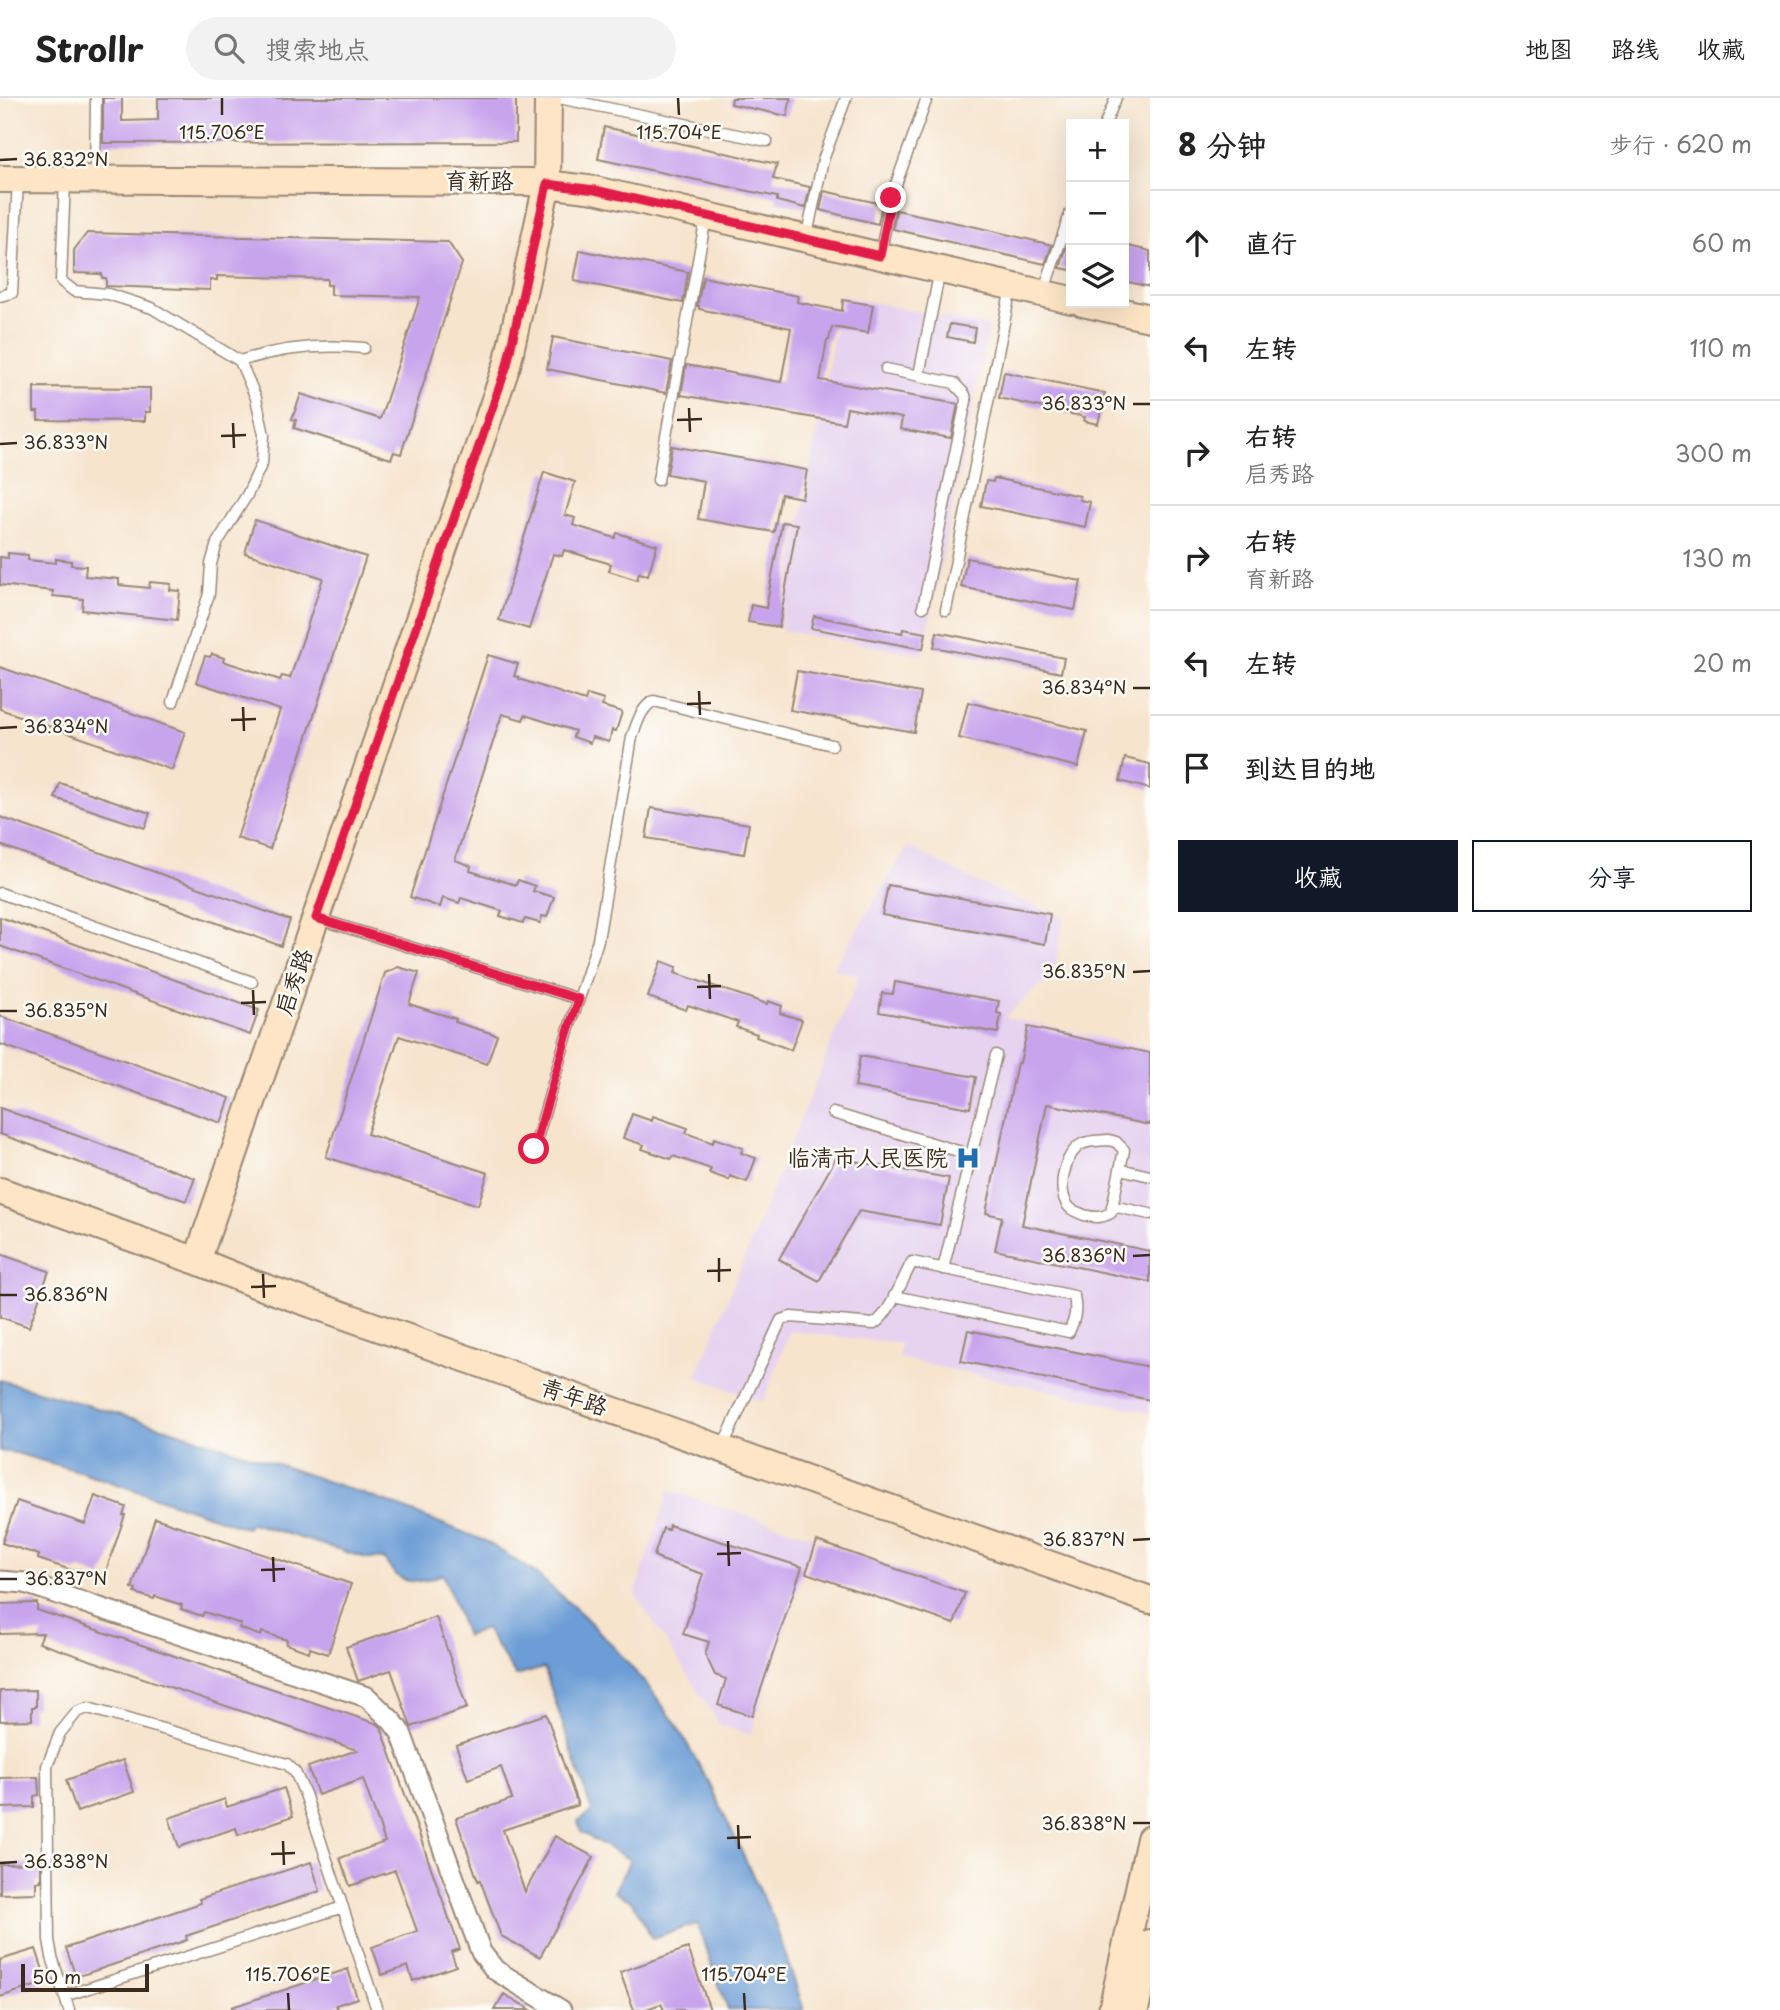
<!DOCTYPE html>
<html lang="zh">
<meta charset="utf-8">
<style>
:root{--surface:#fff;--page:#f2f2f2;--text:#222;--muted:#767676;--line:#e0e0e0;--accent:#111827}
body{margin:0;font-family:"Playpen Sans","LXGW WenKai TC",sans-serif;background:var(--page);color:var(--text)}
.controls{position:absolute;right:21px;top:21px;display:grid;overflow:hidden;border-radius:0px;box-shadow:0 7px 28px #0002}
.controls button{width:63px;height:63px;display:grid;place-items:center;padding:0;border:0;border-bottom:2px solid var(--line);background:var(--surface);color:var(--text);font:35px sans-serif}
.scale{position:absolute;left:21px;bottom:18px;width:128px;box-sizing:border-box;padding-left:7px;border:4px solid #3b2a1e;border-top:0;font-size:19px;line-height:24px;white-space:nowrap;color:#3b2a1e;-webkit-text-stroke:5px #fdfcf7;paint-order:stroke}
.stop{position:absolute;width:21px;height:21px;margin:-16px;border:5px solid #e11d48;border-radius:50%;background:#fff}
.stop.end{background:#e11d48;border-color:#fff;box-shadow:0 2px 7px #0008}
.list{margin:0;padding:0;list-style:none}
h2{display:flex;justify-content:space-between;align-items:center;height:91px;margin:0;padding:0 28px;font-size:30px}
h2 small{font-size:23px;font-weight:400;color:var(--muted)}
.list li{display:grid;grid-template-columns:46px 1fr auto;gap:21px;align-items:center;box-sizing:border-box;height:105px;padding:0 28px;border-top:2px solid var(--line)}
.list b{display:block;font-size:26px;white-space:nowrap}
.list p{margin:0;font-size:23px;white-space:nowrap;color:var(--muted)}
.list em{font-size:23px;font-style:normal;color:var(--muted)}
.actions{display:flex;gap:14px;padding:21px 28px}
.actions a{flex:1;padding:16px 0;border:2px solid var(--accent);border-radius:0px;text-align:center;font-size:24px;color:var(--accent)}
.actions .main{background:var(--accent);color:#fff}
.icon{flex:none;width:38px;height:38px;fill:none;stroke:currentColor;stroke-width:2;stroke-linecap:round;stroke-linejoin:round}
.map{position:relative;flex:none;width:1150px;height:1912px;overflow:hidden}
header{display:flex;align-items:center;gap:42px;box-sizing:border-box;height:98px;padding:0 35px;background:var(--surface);border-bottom:2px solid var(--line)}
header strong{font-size:33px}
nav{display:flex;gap:38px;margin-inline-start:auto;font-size:24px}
.search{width:490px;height:63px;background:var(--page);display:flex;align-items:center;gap:18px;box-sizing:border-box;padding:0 24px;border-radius:38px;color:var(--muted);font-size:26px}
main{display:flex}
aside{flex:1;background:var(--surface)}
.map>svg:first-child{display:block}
</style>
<header>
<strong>Strollr</strong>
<div class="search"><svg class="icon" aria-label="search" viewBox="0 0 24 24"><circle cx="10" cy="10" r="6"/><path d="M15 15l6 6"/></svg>搜索地点</div>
<nav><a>地图</a><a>路线</a><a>收藏</a></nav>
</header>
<main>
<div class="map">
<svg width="1150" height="1912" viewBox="0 0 1150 1912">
<rect width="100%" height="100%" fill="#fdfcf7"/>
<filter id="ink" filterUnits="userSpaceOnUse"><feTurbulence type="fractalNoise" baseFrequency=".0143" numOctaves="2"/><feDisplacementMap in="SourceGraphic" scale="14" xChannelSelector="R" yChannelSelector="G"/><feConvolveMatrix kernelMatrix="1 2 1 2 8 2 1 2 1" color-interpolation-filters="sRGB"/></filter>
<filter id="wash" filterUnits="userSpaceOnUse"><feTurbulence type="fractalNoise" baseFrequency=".00686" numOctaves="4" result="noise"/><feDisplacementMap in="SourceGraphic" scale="28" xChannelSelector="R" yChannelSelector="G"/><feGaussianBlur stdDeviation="1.57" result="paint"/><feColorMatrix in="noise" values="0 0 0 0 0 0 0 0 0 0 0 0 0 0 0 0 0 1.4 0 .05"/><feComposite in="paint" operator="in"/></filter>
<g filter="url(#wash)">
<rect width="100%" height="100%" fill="#f6e4cd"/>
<path fill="#e6d3f0" d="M841,198l148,30 -66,329 -142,-25z
M908,748l69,36 87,35 -10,56 -49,44 145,31v365l-252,-55 3,-14 -111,-13 -27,71 -67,-25 161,-397 1,-5 -25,-6z
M669,1392l146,47 -64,198 -31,-10 -85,-131z"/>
<path fill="#6c9dd6" stroke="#54647a" stroke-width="2" d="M0,1282l170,49 110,36 115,40 90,36 49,31 50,44 28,29 40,46 24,33 33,59 64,135 31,92h-76l-31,-86 -45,14 -20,-37 -18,-9 16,-32 -49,-28 -3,-11 14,-9 -48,-144 -28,8 -31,-47 -19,7 -23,-62c-27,11 -43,13 -59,-15l-18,-1 -115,-35 -5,5 -161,-55 -69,-20 -16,-2z"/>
<g id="blocks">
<path fill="#c8a4ed" d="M103,0h19v23l36,-1v-22h358v44l-413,1z
M732,0h59l-4,18 -56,-12z
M604,29l173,37 -4,15 37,8 -5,21 -28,-7v-4l-179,-38z
M824,93l58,13 -4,20 -58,-14z
M896,112l80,17 76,18 -7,19 -152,-35z
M87,135l361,9 14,21 -61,191 -7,-2 -3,7 -97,-31 2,-8 -4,-1 9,-25 79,25 40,-122 -89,-2v-10h-4v-6l-110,-3v4h-7v10l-104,-4v-8h-4v-4l-28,-1v-23z
M1124,147l26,6v36l-26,-6z
M1066,150l5,1v21l-11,-2z
M580,152l108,22 -5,31 -109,-22z
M703,179l95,19 -1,6 45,9 1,-11 30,5 -5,28 -36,-6 -3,13h-2l-7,40 138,24 -7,34 -51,-9 2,-11 -55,-10 -3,15 -163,-28 5,-30 95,17 10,-54 -92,-19v-3h-2z
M950,226l25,4 -2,14 -26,-5z
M553,239l119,24 -6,32 -119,-24z
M1004,274l101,21 -7,31 -14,-3 1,-4 -86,-19z
M34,289l116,1v24h-5v9l-107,-1v-8h-4z
M672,348l135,24 -5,28 -21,-4 -7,38 -76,-13 6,-38 -37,-7z
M544,374l31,10 -10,33 10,3 -2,7 42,13 2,-5 40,12 -9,30 -9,-2 -2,7 -28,-9 2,-7 -47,-14 -2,6 -9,-2 -24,75 -30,-9z
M994,380l86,18 -1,4 11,2 -5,25 -104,-21 5,-25 7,1z
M255,422l111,37 -96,292 -33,-11 43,-128 -84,-28 9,-26 5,1 2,-3 12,4 -1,3 57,19 2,-4 8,2 33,-100 -78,-25z
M782,424l15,2 -18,103 -31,-5 3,-17 15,3z
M8,455l20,2v5l28,3v-4l15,2v4l15,1 -1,10 34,3v6l30,3 1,-6 21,2 -1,6 10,1 -3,29 -95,-10 1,-11 -30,-3v-5l-53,-6v-28l8,1z
M967,460l114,23 -6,29 -114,-23z
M814,518l88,17 1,-4 23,4 -3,16 -112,-21z
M937,534l127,26 -3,15 -127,-26z
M488,557l30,9 -4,12 5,1v2l66,22 2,-6 17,5 -2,6 20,6 -6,19 -4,-1 -3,12 -17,-5 -2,6 -17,-6 2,-6 -50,-16 -2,5 -21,-6 -47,146 16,6 -1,5 46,14 2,-5 17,6 -2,5 21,6 -7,20 -5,-1 -2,7 -15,-4 -2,4 -23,-7 2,-5 -41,-13 -2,5 -16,-5 -3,9 -30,-10z
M0,569l185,65 -13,38 -172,-61z
M797,573l124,22 -7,39 -124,-22z
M968,604l119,29 -9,36 -119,-29z
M1125,660l25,6v25l-30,-8z
M60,685l90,30 -5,15 -90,-30z
M651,710l98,16 -5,30 -98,-16z
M0,719l290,103 -9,26 -281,-101z
M888,787l162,29 -5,30 -163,-29z
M0,819l259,93 -9,25 -250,-89z
M661,863l16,6 -2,6 92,31 1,-3 14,5 -2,7 22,7 -11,30 -35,-13 1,-3 -21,-7 2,-5 -50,-17 -2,5 -38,-13z
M398,869l21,6 -10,31 47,15 -1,3 42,13 -10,29 -88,-28 -32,98 121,39 -10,32 -152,-48 59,-184z
M895,884l104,19 -2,12 4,1 -3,19 -119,-21 3,-19 11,1z
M0,918l230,82 -9,25 -221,-79z
M1028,929l122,26v72l-103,-21 -25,121 128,26v31l-155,-32 7,-33 -16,-4 31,-150h3z
M860,958l116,21 -6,31 -115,-21z
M0,1010l195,70 -9,23 -186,-67z
M632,1016l20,7 1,-5 35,12 -2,5 27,10 1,-5 29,10 -2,5 15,5 -9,24 -17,-6 -1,4 -20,-7 2,-4 -38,-13 -2,3 -29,-10 2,-4 -21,-7z
M836,1060l113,20 -9,47 -81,-14 -40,70 -40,-22z
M0,1156l49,17 -20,56 -29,-10z
M968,1232l182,37v33l-189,-39z
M95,1398l31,11 -3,8h2l-19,56h-2l-2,6 -24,-8 -1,3 -39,-13 1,-4 -37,-12 15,-42 68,23z
M155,1420l196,66 -23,70 -18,-6 -1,4 -23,-8 1,-4 -25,-8 -1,4 -22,-8 2,-4 -37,-12 -2,4 -21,-7 1,-4 -27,-9 -1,3 -19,-6 1,-4 -4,-1z
M669,1427l133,42 -50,149 -34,-11 8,-26 -11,-4 -10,-21 4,-12 -26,-8 20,-60 -42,-14v-1l-7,-3 9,-28 5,2z
M817,1443l148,52 -11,31 -148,-51z
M37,1505v7l341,114 3,3 79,222 -9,3 5,14 -43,15 -5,-15 -26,9 -10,-28 45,-16 -22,-61 -45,16 -10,-28 45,-16 -22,-63 -45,16 -10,-28 49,-17 -318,-107 4,-10 -43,1v-30z
M436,1519l31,91 -56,19 -20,-57 -33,11 -12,-34z
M36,1592v17h-4v13l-32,1v-30z
M546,1616l32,91 -75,25 22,62 30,-56 39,21 -54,100 -39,-21 -21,-56 -2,1 -22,-63 56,-19 -11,-32 -33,12 -12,-34z
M123,1662l11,32 -57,20 -11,-32z
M38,1679l1,18 -5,1v11l-34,1v-30z
M284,1690l9,28 -55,19 -2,-7 -57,19 -10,-29 56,-19 2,8z
M311,1764l9,29 -134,45 1,4 -111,37 -10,-29 135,-45 -2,-4z
M41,1765v18l-5,1v11l-36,1v-30z
M688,1850l22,62h-46l-3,-6 -18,6h-9l-14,-38z
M36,1851l11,33 -47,15v-37z
M348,1871l9,29 -21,7 2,5h-106v-3z
M504,1896l27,16h-37z"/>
</g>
</g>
<g filter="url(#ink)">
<use href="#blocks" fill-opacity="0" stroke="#988776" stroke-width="2"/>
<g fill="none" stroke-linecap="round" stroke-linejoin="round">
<g stroke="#988776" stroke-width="13">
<path id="lane" d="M559,0l208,43
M1105,26l11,-26
M95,81l1,-81
M65,82l-4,101 13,10 34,3 44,14 88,53 16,37 8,37 -2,28 -15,32 -30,48 -6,21 -2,30 -36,108
M806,141l17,-79 23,-62
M880,158l11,-58 36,-100
M1043,195l28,-82
M0,198l12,-3 6,-113
M240,263c40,-13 82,-17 124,-13
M886,271l68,14 11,12 1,6 -43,206
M919,277l21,-105
M658,382l48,-263
M946,512l65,-322
M0,795l252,89
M319,821l260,80
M833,1015l138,42
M1109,1042l7,2 8,8 -13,63c-10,5 -16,5 -27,2 -4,-2 -11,-4 -14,-7 -15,-15 -6,-55 12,-64 8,-4 18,-3 27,-4z
M534,1051l34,-118 19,-56 11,-35 34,-203c5,-13 9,-30 22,-36l178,44
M1120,1071l30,7
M1112,1108l38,8
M943,1171l53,-214
M723,1348l58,-126 10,-3 83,7c16,-10 28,-44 38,-62l162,34c3,15 1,23 -5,36l-175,-36
M64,1898l279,-89
M69,1912l-17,-53 -3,-17 -2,-174 13,-33 17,-21 11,-4 199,56 8,8 10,22 72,216"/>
</g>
<g stroke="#988776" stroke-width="23">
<path id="street" d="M0,1483l25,2 342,114 25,24 9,12 80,219 14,18 66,40"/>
</g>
<g stroke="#988776" stroke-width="30">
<path id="secondary" d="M0,81l530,3 65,8 476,110
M1083,205l67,15
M0,1093l197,70 55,22 898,317
M197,1163l310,-896 40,-181 1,-86
M1112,1912l38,-171
M1135,1912l15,-67"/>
</g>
<use href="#lane" stroke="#fff" stroke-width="10"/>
<use href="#street" stroke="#fff" stroke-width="19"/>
<use href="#secondary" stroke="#fde5c5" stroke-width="26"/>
</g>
</g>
<g fill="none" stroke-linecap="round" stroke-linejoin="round" filter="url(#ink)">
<path stroke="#e11d48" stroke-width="9" d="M534,1051l34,-118 11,-32 -263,-81 191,-553 40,-181 48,6 285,66 11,-58"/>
</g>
<path fill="none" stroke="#3b2a1e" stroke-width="2.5" d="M222,0v17M678,0l1,17M0,62l17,-1M1133,306h17M689,310l1,24M677,322l25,-1M233,325l1,25M221,338l25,-1M0,346l17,-1M1133,590h17M699,593l1,24M687,606l24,-1M243,609l1,24M231,622l25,-1M0,630l17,-1M1133,874l17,-1M709,876l1,25M697,889l24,-1M253,892l1,25M241,905l25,-1M0,913h17M1133,1158l17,-1M719,1160v24M707,1173l24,-1M263,1176l1,24M251,1189l25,-1M0,1197h17M1133,1442l17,-1M728,1443l1,25M717,1456l24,-1M273,1459l1,25M261,1472l24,-1M0,1481h17M1133,1725h17M738,1727l1,24M727,1740l24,-1M283,1743l1,24M271,1756l24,-1M0,1765l17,-1M288,1895l1,17M744,1895l1,17"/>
<defs>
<g id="hospital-bare" transform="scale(1.89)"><path d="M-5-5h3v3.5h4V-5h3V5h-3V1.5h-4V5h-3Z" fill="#1f6fb2" stroke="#fdfcf7" stroke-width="2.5" paint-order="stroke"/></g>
</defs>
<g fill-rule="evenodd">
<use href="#hospital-bare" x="968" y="1060"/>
</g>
<g text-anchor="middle" stroke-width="5" stroke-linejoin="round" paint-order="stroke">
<g font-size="23" fill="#3b2a1e" stroke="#fdfcf7">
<text x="479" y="91">育新路</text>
<text transform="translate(294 884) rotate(-71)" y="8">启秀路</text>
<text transform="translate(574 1299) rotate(19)" y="8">青年路</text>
</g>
<g font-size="23" fill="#3b2a1e" stroke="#fdfcf7" text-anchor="end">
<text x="948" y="1068">临清市人民医院</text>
</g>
</g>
<g font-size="18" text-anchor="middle" fill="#3b2a1e" stroke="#fdfcf7" stroke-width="5" stroke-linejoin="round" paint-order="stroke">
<text x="222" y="41">115.706°E</text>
<text x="679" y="41">115.704°E</text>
<text x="66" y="68">36.832°N</text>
<text x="1084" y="312">36.833°N</text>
<text x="66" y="351">36.833°N</text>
<text x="1084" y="596">36.834°N</text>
<text x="66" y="635">36.834°N</text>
<text x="1084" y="880">36.835°N</text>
<text x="66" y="919">36.835°N</text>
<text x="1084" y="1164">36.836°N</text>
<text x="66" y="1203">36.836°N</text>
<text x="1084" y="1448">36.837°N</text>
<text x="66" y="1487">36.837°N</text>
<text x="1084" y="1732">36.838°N</text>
<text x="66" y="1770">36.838°N</text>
<text x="288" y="1883">115.706°E</text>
<text x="744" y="1883">115.704°E</text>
</g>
</svg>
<div class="controls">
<button>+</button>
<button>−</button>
<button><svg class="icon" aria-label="layers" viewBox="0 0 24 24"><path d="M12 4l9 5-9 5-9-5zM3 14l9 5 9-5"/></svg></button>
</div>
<div class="scale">50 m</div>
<div class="stop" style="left:534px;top:1051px"></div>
<div class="stop end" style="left:891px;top:100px"></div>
</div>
<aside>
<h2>8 分钟<small>步行 · 620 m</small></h2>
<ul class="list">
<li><svg class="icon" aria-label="ahead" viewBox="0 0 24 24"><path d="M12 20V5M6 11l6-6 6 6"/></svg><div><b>直行</b></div><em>60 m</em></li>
<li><svg class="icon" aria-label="left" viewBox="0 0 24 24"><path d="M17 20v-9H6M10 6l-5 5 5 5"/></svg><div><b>左转</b></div><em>110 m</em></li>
<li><svg class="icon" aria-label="right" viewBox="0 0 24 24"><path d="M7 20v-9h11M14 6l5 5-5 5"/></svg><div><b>右转</b><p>启秀路</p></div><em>300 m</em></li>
<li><svg class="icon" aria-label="right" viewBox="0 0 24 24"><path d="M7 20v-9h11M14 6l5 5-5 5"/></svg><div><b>右转</b><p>育新路</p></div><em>130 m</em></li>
<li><svg class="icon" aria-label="left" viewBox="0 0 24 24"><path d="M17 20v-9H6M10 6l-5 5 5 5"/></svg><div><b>左转</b></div><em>20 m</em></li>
<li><svg class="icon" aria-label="arrive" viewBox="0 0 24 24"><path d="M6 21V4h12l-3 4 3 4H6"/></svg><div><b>到达目的地</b></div></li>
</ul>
<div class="actions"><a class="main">收藏</a><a>分享</a></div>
</aside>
</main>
